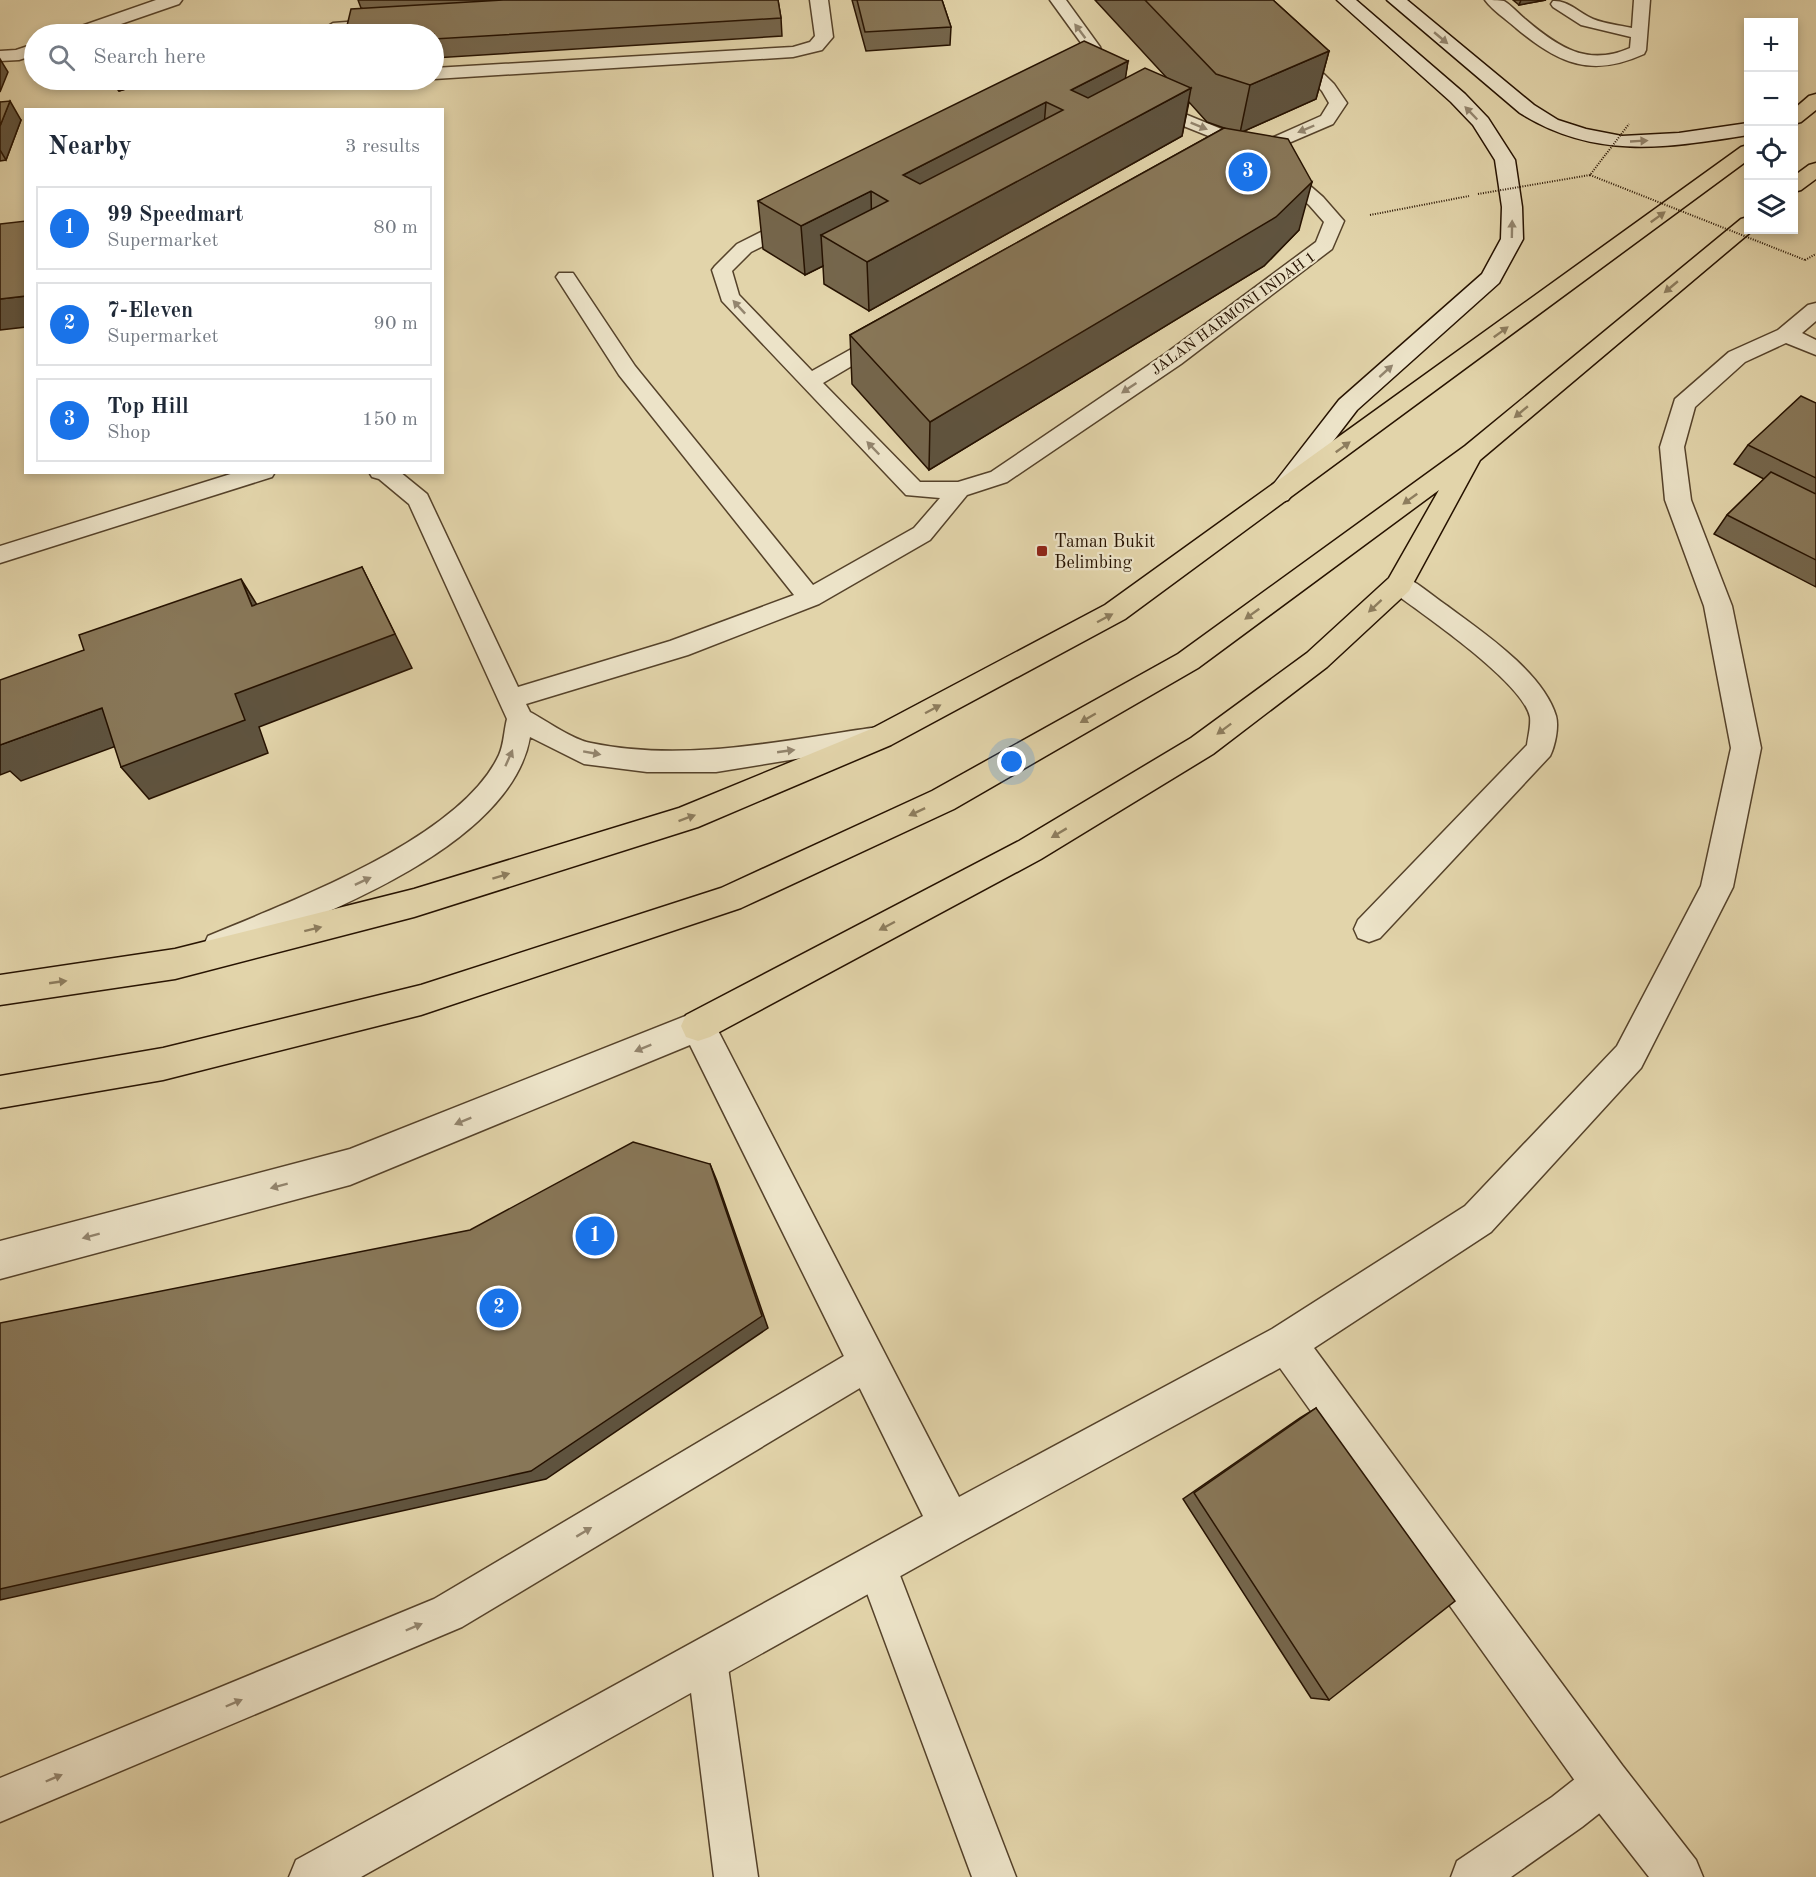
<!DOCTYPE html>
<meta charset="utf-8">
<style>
:root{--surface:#fff;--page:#f2f2f3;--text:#1f2937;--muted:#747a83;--line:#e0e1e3;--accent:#1a73e8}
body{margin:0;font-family:"Old Standard TT",serif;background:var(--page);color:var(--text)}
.controls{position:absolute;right:18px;top:18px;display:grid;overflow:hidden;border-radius:0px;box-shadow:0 3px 9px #0003}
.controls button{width:54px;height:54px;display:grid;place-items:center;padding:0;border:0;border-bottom:2px solid var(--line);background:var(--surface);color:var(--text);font:30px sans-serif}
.you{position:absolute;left:1012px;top:762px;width:21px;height:21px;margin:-15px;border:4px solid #fff;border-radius:50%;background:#1a73e8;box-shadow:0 0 0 9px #1a73e833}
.badge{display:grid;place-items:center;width:39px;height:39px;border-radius:50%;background:var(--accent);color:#fff;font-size:20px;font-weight:700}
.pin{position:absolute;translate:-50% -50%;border:3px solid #fff;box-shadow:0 2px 6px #0006}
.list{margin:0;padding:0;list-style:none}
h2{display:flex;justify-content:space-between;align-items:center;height:78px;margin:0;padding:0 24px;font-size:26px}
h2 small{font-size:20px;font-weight:400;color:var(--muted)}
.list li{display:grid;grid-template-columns:39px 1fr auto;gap:18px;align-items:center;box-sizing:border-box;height:84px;margin:0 12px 12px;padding:0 12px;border:2px solid var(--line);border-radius:0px}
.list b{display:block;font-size:22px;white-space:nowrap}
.list p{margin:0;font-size:20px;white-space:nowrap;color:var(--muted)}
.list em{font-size:20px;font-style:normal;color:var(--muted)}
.icon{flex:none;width:33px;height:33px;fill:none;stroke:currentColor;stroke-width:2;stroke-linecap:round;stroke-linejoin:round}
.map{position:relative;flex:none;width:1816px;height:1877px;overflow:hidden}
.search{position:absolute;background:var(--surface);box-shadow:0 3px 9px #0003;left:24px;top:24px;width:420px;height:66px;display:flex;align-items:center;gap:15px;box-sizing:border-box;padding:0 21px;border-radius:33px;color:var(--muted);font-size:22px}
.panel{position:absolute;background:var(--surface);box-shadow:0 3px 9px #0003;left:24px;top:108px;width:420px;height:366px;border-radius:0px}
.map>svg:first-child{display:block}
</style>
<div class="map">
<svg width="1816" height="1877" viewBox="0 0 1816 1877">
<rect width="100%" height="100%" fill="#e2d4aa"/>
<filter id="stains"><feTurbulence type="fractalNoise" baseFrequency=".00333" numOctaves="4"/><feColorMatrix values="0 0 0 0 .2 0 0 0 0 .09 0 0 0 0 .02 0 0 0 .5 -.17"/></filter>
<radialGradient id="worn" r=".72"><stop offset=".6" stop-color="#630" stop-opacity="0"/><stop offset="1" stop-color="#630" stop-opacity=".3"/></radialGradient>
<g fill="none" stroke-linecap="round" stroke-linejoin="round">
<g stroke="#55422a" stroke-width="3">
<path id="lane" d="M1050,0h16l34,47 5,18 -13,19h-12l-2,-4 11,-15 -5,-18z
M1232,0h17l85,84 13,19 -14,21 -63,27 53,46 21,24 -12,28 -151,115 -174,118 -40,13 -37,45 -111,64 -131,51 -162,49 4,8c17,9 43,28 61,31 95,20 193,-3 287,-16l10,3 3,7 -3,7 -172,28h-69l-63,-8 -54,-27c-16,93 -157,156 -235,189 -25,11 -50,23 -76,32l-11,-4 -4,-9 4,-9c83,-35 252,-97 291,-181 5,-11 5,-25 8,-36l-98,-215 -30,-25 -7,-2 -3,-5h31l27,22 91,193 152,-46 124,-46 -175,-220 -63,-98 3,-4h14l62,93 178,219 101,-57 26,-30 -34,-3 -184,-194 -10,-31 3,-4 22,-22 54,-27h14l3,4 -3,4 -54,27 -19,19 7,24 73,76 68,-38 7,-2 7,2 3,4 -3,4 -71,42 97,99h38l33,-10 174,-118 151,-112 8,-20 -15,-17 -58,-52 -110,-44 -3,-4 3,-4h12l105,43 63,-28 8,-13 -7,-12z
M1485,0c5,0 14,0 19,1 7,4 15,13 21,18 33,28 62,48 105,29l1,-11 -50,-12 -28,-18 -2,-3 2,-3c15,-1 26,12 40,18 12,5 26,6 39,9l2,-28h16l-4,50 -2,4c-52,24 -85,10 -128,-26 -10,-9 -23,-17 -31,-28z
M387,19l8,5 -2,3 -60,6 -8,-5 8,-5z
M237,472h38l-3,5 -272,86v-17z
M1399,575c17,5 32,20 47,30 35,26 97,67 110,111 3,11 -1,30 -6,40l-170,182 -11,4 -11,-4 -4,-9 4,-9 169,-175c1,-8 4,-19 3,-28 -7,-35 -109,-104 -140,-127l-3,-6 3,-6z
M867,1345l13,5 5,13 -5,13 -418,251 -462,195v-44l434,-179 420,-249z
M877,1546l14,6 125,325h-44l-115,-311 6,-14z
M707,1640l14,6 6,14 31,217h-44l-27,-217 6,-14z
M1605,1761l15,6 6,15 -6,15 -38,30 -71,50h-60l6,-16 95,-64 38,-30z"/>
</g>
<g stroke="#55422a" stroke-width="3">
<path id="street" d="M156,0h26l-3,4 -87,30h-25l3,-4z
M810,0h18l5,37 -11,13 -29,7 -359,22v-11l359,-21 17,-5 5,-6z
M34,44v11l-15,5 -19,1v-10l16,-1z
M1816,303v18l-14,12 14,7v15l-30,-12 -41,19 -50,45 -11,40 7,53 41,106 29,142 -28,139 -92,181 -150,164 -177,116 308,417 74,95 7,17h-54l-61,-78 -308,-431 -315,172 -604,337h-72l7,-17 627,-344 -233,-471 -340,140 -350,94v-38l350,-92 348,-138 12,4 249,482 313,-168 193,-123 152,-160 84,-160 30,-138 -27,-142 -39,-106 -5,-53 15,-48 54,-47 49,-22 30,-25z"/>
</g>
<g stroke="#261200" stroke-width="3">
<path id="secondary" d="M1337,0h19l109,94 23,24 27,42 7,47 1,32 -24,44 -142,127 -69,90 -9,3 -9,-3 -4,-6 73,-94 143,-126 19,-35 1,-32 -7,-47 -22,-35 -22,-23z
M1387,0h20l127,105 24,15 28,9 36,7 57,-3 69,-10v12c-82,13 -153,25 -228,-22z"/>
</g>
<g stroke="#261200" stroke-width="3">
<path id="highway" d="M1816,94v16l-15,12 -7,2v-15l15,-13z
M1748,145v15l-623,459 -234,126 -193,82 -284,90 -239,62 -175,26v-30l175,-26 239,-60 265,-81 192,-79 234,-124 636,-458z
M1816,163v16l-15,11 -7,2v-16l15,-11z
M1748,217v13h5l-273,230 -71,131 -82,76 -114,87 -172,105 -331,178 -12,4 -12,-4 -5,-11 5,-11 333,-174 172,-103 116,-85 82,-75 50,-88 -241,178 -244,141 -213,99 -320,107 -258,65 -163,28v-32l163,-28 258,-63 300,-97 211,-97 246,-137 287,-208 276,-227z"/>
</g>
<path stroke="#261200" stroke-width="2" stroke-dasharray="1 1.5" stroke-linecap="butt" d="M1370,215l99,-19
M1805,260l11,-6"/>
<use href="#lane" fill="#ece3c8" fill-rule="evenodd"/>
<use href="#street" fill="#ece3c8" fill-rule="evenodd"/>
<use href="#secondary" fill="#ece3c8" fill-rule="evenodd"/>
<use href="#highway" fill="#e2d4aa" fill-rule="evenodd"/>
<path stroke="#261200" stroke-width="2" stroke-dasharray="1 1.5" stroke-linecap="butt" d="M1590,175l215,85
M1478,194l112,-19 39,-51"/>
</g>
<path fill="#75664c" stroke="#261200" stroke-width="1.5" d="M358,0h420l3,18 1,18 -348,22v-24l-73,-26z
M852,0h90l9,27 -1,18 -84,6z
M1095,0h178l56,51 -13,48 -72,32 55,99 -35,36 -335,204 -77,-86 -2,-49 374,-207 -17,-6 -18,-20 -7,34 -313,175 -45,-27 -1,-18 -18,9 -42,-26 -5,-48 370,-140 -3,17 41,-1z
M1513,0h33l-27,5z
M108,80h48l-37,11z
M0,102l21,18 -15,40 -6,1z
M1816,403v184l-102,-53 13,-19 37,-36 -30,-15 14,-19z
M1316,1408l13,292 -18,-2 -128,-199 117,-81z"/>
<path fill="#5f533e" stroke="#261200" stroke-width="1.5" d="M1521,0h25l-27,5z
M1329,51l-13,48 -76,34 10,-48z
M0,59l8,13 -8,20z
M1128,61l-7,47 -55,30 5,-48z
M113,80h43l-37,11z
M1191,88l-9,48 -313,175 -2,-49z
M10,101l11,19 -15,40 -6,-10v-24z
M1046,102l-4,48 -139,74v-49z
M1312,182l-13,48 -35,36 -335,204 1,-48z
M871,191l1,49 -51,-5 2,31 -18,9 -4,-49z
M26,296v31l-26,3v-31z
M362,567l50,101 -153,59 9,26 -119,46 -28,-32z
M241,579l21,34 -10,-7z
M102,708l28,33 -109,40 -11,-10 -10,4v-30z
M710,1164l7,17 51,147 -222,151 -546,121v-11z"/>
<path fill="#887758" stroke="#261200" stroke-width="1.5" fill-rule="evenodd" d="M503,0h275l3,18 -347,21v-5h-89l6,-25z
M857,0h85l9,27 -86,5z
M1145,0h128l56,51 -79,34 -34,-11z
M1084,41l44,20 -57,29 17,8 57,-30 46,20 -324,174 -46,-27 67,-34 -17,-10 -70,35 -43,-25zM1046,102l17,8 -143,74 -17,-9z
M10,101l-10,25v-24z
M1224,128l64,11 24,43 -36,35 -346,205 -80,-87z
M26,221v75l-26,3v-75z
M1801,396l15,7v75l-68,-33z
M1771,472l45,22v66l-89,-45z
M362,567l33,67 -160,60 10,26 -124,47 -19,-59 -102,37v-65l84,-30 -5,-15 162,-56 11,27z
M633,1142l77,22 52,152 -231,155 -531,118v-266l470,-93z
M1316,1408l139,193 -126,99 -135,-207z"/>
<defs><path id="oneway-solid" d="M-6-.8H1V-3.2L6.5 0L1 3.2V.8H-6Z" transform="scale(1.5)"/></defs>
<g fill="#93856e">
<use href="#oneway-solid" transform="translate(1080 31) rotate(-127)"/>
<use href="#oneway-solid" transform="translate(1441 38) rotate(40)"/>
<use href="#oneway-solid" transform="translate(1471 113) rotate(-134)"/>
<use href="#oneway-solid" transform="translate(1199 126) rotate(22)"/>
<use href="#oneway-solid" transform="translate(1306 129) rotate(157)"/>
<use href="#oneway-solid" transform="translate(1639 141) rotate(-3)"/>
<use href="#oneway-solid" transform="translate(1512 229) rotate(-89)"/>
<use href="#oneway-solid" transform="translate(739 307) rotate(-133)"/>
<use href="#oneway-solid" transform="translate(1386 371) rotate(-42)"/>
<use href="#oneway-solid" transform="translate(1129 388) rotate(146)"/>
<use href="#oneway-solid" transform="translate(873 448) rotate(-134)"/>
<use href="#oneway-solid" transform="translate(786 751) rotate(-8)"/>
<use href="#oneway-solid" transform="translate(592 753) rotate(10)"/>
<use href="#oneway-solid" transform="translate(509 758) rotate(-66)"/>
<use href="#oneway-solid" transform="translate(363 881) rotate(-25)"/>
<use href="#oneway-solid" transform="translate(643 1048) rotate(158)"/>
<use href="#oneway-solid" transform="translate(463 1121) rotate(158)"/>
<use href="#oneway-solid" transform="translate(279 1186) rotate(165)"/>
<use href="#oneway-solid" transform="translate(91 1236) rotate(165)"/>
<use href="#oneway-solid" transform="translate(584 1532) rotate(-31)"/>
<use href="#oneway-solid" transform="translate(414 1627) rotate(-23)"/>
<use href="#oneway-solid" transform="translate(234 1703) rotate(-23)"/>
<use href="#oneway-solid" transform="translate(54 1778) rotate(-23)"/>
</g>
<g fill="#8d7d5e">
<use href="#oneway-solid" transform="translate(1658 217) rotate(-36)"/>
<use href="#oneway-solid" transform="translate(1671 287) rotate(140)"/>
<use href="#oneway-solid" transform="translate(1501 332) rotate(-36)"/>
<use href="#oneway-solid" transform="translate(1521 412) rotate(140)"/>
<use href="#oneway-solid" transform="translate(1343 447) rotate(-36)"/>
<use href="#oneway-solid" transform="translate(1410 499) rotate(144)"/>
<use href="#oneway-solid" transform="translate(1375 606) rotate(137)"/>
<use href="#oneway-solid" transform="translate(1252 614) rotate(144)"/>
<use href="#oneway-solid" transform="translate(1105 618) rotate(-28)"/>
<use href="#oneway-solid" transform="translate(933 709) rotate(-28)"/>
<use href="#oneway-solid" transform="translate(1088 718) rotate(150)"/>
<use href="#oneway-solid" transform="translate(1224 729) rotate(143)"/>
<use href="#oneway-solid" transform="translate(917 812) rotate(155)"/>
<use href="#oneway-solid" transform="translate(687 818) rotate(-20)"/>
<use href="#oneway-solid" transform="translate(1059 833) rotate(149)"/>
<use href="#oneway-solid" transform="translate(501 876) rotate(-17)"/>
<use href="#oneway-solid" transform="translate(887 926) rotate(152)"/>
<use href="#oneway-solid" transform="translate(313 929) rotate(-14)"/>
<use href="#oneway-solid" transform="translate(58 982) rotate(-8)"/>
</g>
<rect fill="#8f2418" stroke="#ece3c8" stroke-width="2" x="1036" y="545" width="12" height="12" rx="3"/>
<g text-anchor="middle" stroke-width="4.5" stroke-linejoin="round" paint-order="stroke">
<g font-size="15" fill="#261200" stroke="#ece3c8">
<text transform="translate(1233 313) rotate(-36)" y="5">JALAN HARMONI INDAH 1</text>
</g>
<g font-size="18" fill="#261200" stroke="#ece3c8" text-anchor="start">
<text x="1054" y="547">Taman Bukit<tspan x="1054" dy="21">Belimbing</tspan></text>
</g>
</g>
<rect width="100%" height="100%" filter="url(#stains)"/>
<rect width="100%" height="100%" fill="url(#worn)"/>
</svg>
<div class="controls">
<button>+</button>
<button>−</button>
<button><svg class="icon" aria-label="locate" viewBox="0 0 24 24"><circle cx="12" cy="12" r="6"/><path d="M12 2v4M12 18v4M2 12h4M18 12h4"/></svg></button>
<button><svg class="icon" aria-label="layers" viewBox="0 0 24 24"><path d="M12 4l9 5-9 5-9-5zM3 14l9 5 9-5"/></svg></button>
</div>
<div class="you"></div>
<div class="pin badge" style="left:595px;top:1236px">1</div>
<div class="pin badge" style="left:499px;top:1308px">2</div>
<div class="pin badge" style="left:1248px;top:172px">3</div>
<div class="search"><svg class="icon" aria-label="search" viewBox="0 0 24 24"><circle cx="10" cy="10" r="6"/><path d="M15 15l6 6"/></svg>Search here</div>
<section class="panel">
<h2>Nearby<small>3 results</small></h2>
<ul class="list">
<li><span class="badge">1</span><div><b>99 Speedmart</b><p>Supermarket</p></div><em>80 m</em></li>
<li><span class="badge">2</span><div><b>7-Eleven</b><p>Supermarket</p></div><em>90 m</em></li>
<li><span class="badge">3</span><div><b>Top Hill</b><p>Shop</p></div><em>150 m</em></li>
</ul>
</section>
</div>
